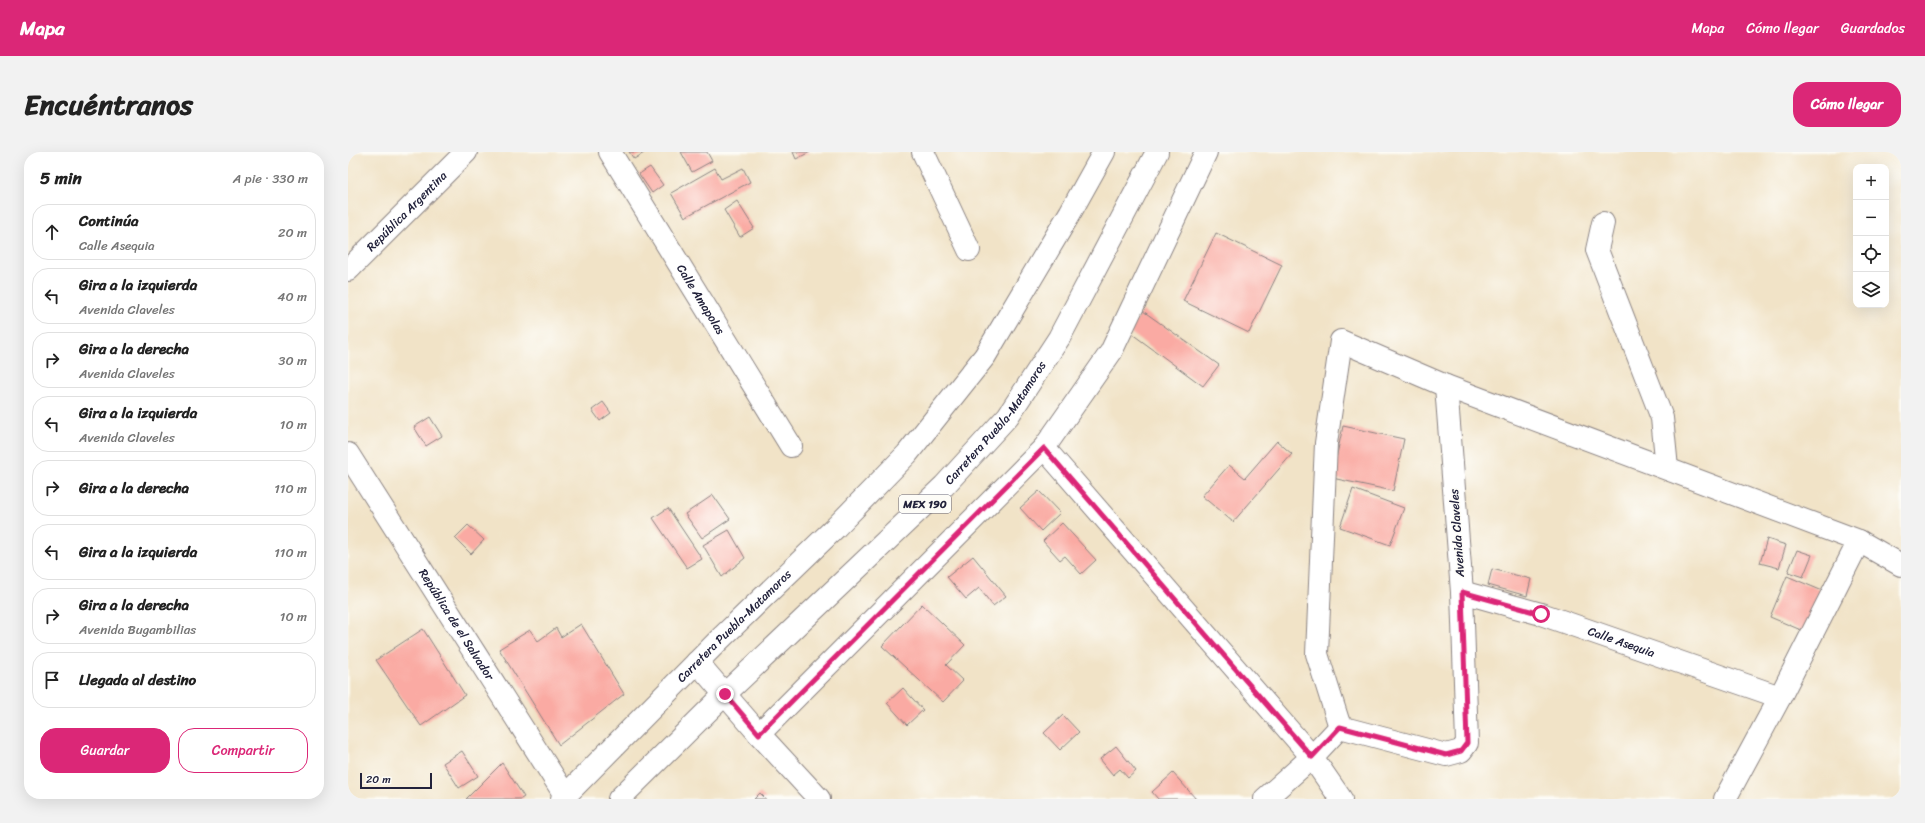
<!DOCTYPE html>
<html lang="es">
<meta charset="utf-8">
<style>
:root{--surface:#fff;--page:#f2f2f2;--text:#222;--muted:#767676;--line:#e0e0e0;--accent:#db2777}
body{margin:0;font-family:Sriracha,sans-serif;background:var(--page);color:var(--text)}
.controls{position:absolute;right:12px;top:12px;display:grid;overflow:hidden;border-radius:8px;box-shadow:0 4px 16px #0002}
.controls button{width:36px;height:36px;display:grid;place-items:center;padding:0;border:0;border-bottom:1px solid var(--line);background:var(--surface);color:var(--text);font:20px sans-serif}
.scale{position:absolute;left:12px;bottom:10px;width:72px;box-sizing:border-box;padding-left:4px;border:2px solid #22223b;border-top:0;font-size:11px;line-height:14px;white-space:nowrap;color:#22223b;-webkit-text-stroke:3px #fdfcf7;paint-order:stroke}
.stop{position:absolute;width:12px;height:12px;margin:-9px;border:3px solid #db2777;border-radius:50%;background:#fff}
.stop.end{background:#db2777;border-color:#fff;box-shadow:0 1px 4px #0008}
.list{margin:0;padding:0;list-style:none}
h2{display:flex;justify-content:space-between;align-items:center;height:52px;margin:0;padding:0 16px;font-size:17px}
h2 small{font-size:13px;font-weight:400;color:var(--muted)}
.list li{display:grid;grid-template-columns:26px 1fr auto;gap:12px;align-items:center;box-sizing:border-box;height:56px;margin:0 8px 8px;padding:0 8px;border:1px solid var(--line);border-radius:16px}
.list b{display:block;font-size:15px;white-space:nowrap}
.list p{margin:0;font-size:13px;white-space:nowrap;color:var(--muted)}
.list em{font-size:13px;font-style:normal;color:var(--muted)}
.actions{display:flex;gap:8px;padding:12px 16px}
.actions a{flex:1;padding:9px 0;border:1px solid var(--accent);border-radius:16px;text-align:center;font-size:14px;color:var(--accent)}
.actions .main{background:var(--accent);color:#fff}
.icon{flex:none;width:22px;height:22px;fill:none;stroke:currentColor;stroke-width:2;stroke-linecap:round;stroke-linejoin:round}
.map{position:relative;flex:none;width:1553px;height:647px;overflow:hidden;border-radius:16px}
header{display:flex;align-items:center;gap:24px;box-sizing:border-box;height:56px;padding:0 20px;background:var(--accent);color:#fff}
header strong{font-size:19px}
nav{display:flex;gap:22px;margin-inline-start:auto;font-size:14px}
.intro{display:flex;align-items:center;justify-content:space-between;box-sizing:border-box;height:96px;padding:0 24px}
h1{margin:0;font-size:28px}
.button{padding:10px 18px;border-radius:16px;background:var(--accent);color:#fff;font-size:14px;font-weight:700}
main{display:flex;gap:24px;padding:0 24px}
aside{flex:1;background:var(--surface);border-radius:16px;box-shadow:0 4px 16px #0002}
.map>svg:first-child{display:block}
</style>
<header>
<strong>Mapa</strong>
<nav><a>Mapa</a><a>Cómo llegar</a><a>Guardados</a></nav>
</header>
<div class="intro"><h1>Encuéntranos</h1><a class="button">Cómo llegar</a></div>
<main>
<aside>
<h2>5 min<small>A pie · 330 m</small></h2>
<ul class="list">
<li><svg class="icon" aria-label="ahead" viewBox="0 0 24 24"><path d="M12 20V5M6 11l6-6 6 6"/></svg><div><b>Continúa</b><p>Calle Asequia</p></div><em>20 m</em></li>
<li><svg class="icon" aria-label="left" viewBox="0 0 24 24"><path d="M17 20v-9H6M10 6l-5 5 5 5"/></svg><div><b>Gira a la izquierda</b><p>Avenida Claveles</p></div><em>40 m</em></li>
<li><svg class="icon" aria-label="right" viewBox="0 0 24 24"><path d="M7 20v-9h11M14 6l5 5-5 5"/></svg><div><b>Gira a la derecha</b><p>Avenida Claveles</p></div><em>30 m</em></li>
<li><svg class="icon" aria-label="left" viewBox="0 0 24 24"><path d="M17 20v-9H6M10 6l-5 5 5 5"/></svg><div><b>Gira a la izquierda</b><p>Avenida Claveles</p></div><em>10 m</em></li>
<li><svg class="icon" aria-label="right" viewBox="0 0 24 24"><path d="M7 20v-9h11M14 6l5 5-5 5"/></svg><div><b>Gira a la derecha</b></div><em>110 m</em></li>
<li><svg class="icon" aria-label="left" viewBox="0 0 24 24"><path d="M17 20v-9H6M10 6l-5 5 5 5"/></svg><div><b>Gira a la izquierda</b></div><em>110 m</em></li>
<li><svg class="icon" aria-label="right" viewBox="0 0 24 24"><path d="M7 20v-9h11M14 6l5 5-5 5"/></svg><div><b>Gira a la derecha</b><p>Avenida Bugambilias</p></div><em>10 m</em></li>
<li><svg class="icon" aria-label="arrive" viewBox="0 0 24 24"><path d="M6 21V4h12l-3 4 3 4H6"/></svg><div><b>Llegada al destino</b></div></li>
</ul>
<div class="actions"><a class="main">Guardar</a><a>Compartir</a></div>
</aside>
<div class="map">
<svg width="1553" height="647" viewBox="0 0 1553 647">
<rect width="100%" height="100%" fill="#fdfcf7"/>
<filter id="ink" filterUnits="userSpaceOnUse"><feTurbulence type="fractalNoise" baseFrequency=".025" numOctaves="2"/><feDisplacementMap in="SourceGraphic" scale="8" xChannelSelector="R" yChannelSelector="G"/><feConvolveMatrix kernelMatrix="1 2 1 2 8 2 1 2 1" color-interpolation-filters="sRGB"/></filter>
<filter id="wash" filterUnits="userSpaceOnUse"><feTurbulence type="fractalNoise" baseFrequency=".012" numOctaves="4" result="noise"/><feDisplacementMap in="SourceGraphic" scale="16" xChannelSelector="R" yChannelSelector="G"/><feGaussianBlur stdDeviation="0.9" result="paint"/><feColorMatrix in="noise" values="0 0 0 0 0 0 0 0 0 0 0 0 0 0 0 0 0 1.4 0 .05"/><feComposite in="paint" operator="in"/></filter>
<g filter="url(#wash)">
<rect width="100%" height="100%" fill="#f1e3c7"/>
<g id="blocks">
<path fill="#faaaa3" d="M281,0h14l1,1 -10,6z
M333,0h26l5,9 -20,11z
M445,0h17l-14,7z
M302,15l13,18 -11,8 -13,-19z
M367,16l6,11 22,-11 7,14 -65,35 -14,-24z
M389,49l17,27 -14,9 -16,-27z
M868,81l66,32 -33,68 -66,-32z
M795,159l76,54 -16,21 -75,-55z
M255,250l8,11 -11,8 -8,-11z
M82,265l12,19 -16,10 -12,-19z
M995,274l61,13 -11,52 -61,-13z
M929,289l15,13 -59,68 -31,-26 27,-31 16,13z
M1005,337l51,19 -14,37 -50,-18z
M691,339l21,22 -19,18 -21,-23z
M365,343l17,24 -28,19 -17,-24z
M320,356l34,51 -15,9 -34,-50z
M714,371l34,37 -15,14 -16,-18 -5,4 -17,-19z
M120,373l16,15 -13,14 -16,-16z
M381,378l16,28 -23,19 -19,-32z
M1419,387l19,6 -7,23 -19,-5z
M1449,398l15,5 -9,22 -15,-5z
M625,404l33,40 -13,10 -14,-18 -13,11 -19,-22z
M1144,417l39,10 -4,17 -39,-11z
M1439,424l38,16 -17,41 -38,-16z
M574,452l43,41 -19,20 17,16 -20,21 -61,-56z
M233,472l43,70 -65,51 -60,-96 31,-19 8,11 18,-13 5,9z
M75,477l42,66 -44,31 -45,-66z
M555,536l20,22 -16,15 -20,-22z
M715,563l16,17 -19,18 -16,-17z
M768,594l20,25 -8,7 -8,-9 -7,6 -13,-16z
M114,599l16,25 -19,12 -16,-25z
M154,611l22,34 -3,2h-55z
M825,621l23,26h-38l-6,-7z
M412,641l6,6h-12z"/>
</g>
</g>
<g filter="url(#ink)">
<use href="#blocks" fill-opacity="0" stroke="#8a8281" stroke-width="1"/>
<g fill="none" stroke-linecap="round" stroke-linejoin="round">
<g stroke="#8a8281" stroke-width="24">
<g id="minor">
<path id="s1" d="M262,0l181,294"/>
<path d="M575,0l46,98"/>
<path d="M1255,71l-6,27 65,168 5,50"/>
<path id="s2" d="M0,118l118,-118"/>
<path d="M696,296l268,309 29,42"/>
<path id="s3" d="M0,302l217,341"/>
<path id="s4" d="M1114,440l79,22 239,83"/>
<path d="M349,510l62,72 60,65"/>
<path d="M992,575l-23,-73 9,-211 15,-102 105,45 413,155 42,24"/>
<path d="M992,575l106,28 15,-4 6,-8 -5,-151 -16,-206"/>
<path d="M411,582l285,-286 67,-96 95,-200"/>
<path d="M917,647l47,-42 28,-30"/>
<path d="M1377,647l55,-102 79,-156"/>
</g>
</g>
<g stroke="#8a8281" stroke-width="24">
<g id="major">
<path id="s5" d="M214,647l156,-158 118,-114 71,-73 78,-98 85,-143 34,-61"/>
<path id="s6" d="M271,647l106,-105 219,-208 64,-70 51,-78 98,-186"/>
</g>
</g>
<use href="#minor" stroke="#fff" stroke-width="22"/>
<use href="#major" stroke="#fff" stroke-width="22"/>
</g>
</g>
<g fill="none" stroke-linecap="round" stroke-linejoin="round" filter="url(#ink)">
<path stroke="#db2777" stroke-width="5" d="M377,542l34,40 285,-286 268,309 28,-30 106,28 15,-4 6,-8 -5,-151 79,22"/>
</g>
<g text-anchor="middle" stroke-width="3" stroke-linejoin="round" paint-order="stroke">
<rect fill="#fdfcf7" stroke="#646373" stroke-width="1" x="551" y="343" width="52" height="18" rx="3"/>
<g font-size="11" font-weight="bold" fill="#22223b">
<text x="577" y="356">MEX 190</text>
</g>
<g font-size="12" fill="#22223b" stroke="#fdfcf7">
<text dy="4" stroke="none"><textPath href="#s2" startOffset="83">República Argentina</textPath></text>
<text dy="4" stroke="none"><textPath href="#s1" startOffset="173">Calle Amapolas</textPath></text>
<text dy="4" stroke="none"><textPath href="#s6" startOffset="533">Carretera Puebla-Matamoros</textPath></text>
<text transform="translate(1109 381) rotate(-94)" y="4">Avenida Claveles</text>
<text dy="4" stroke="none"><textPath href="#s3" startOffset="202">República de el Salvador</textPath></text>
<text dy="4" stroke="none"><textPath href="#s5" startOffset="244">Carretera Puebla-Matamoros</textPath></text>
<text dy="4" stroke="none"><textPath href="#s4" startOffset="167">Calle Asequia</textPath></text>
</g>
</g>
</svg>
<div class="controls">
<button>+</button>
<button>−</button>
<button><svg class="icon" aria-label="locate" viewBox="0 0 24 24"><circle cx="12" cy="12" r="6"/><path d="M12 2v4M12 18v4M2 12h4M18 12h4"/></svg></button>
<button><svg class="icon" aria-label="layers" viewBox="0 0 24 24"><path d="M12 4l9 5-9 5-9-5zM3 14l9 5 9-5"/></svg></button>
</div>
<div class="scale">20 m</div>
<div class="stop" style="left:1193px;top:462px"></div>
<div class="stop end" style="left:377px;top:542px"></div>
</div>
</main>
